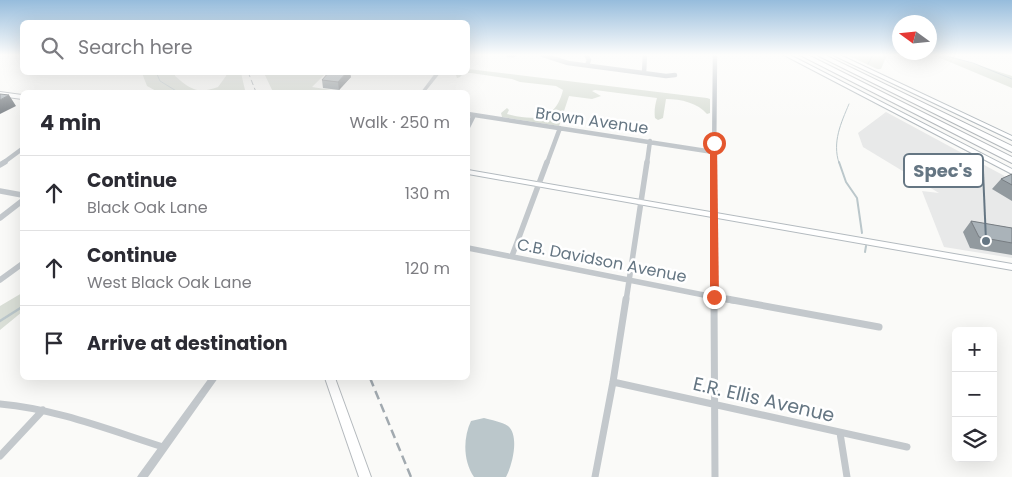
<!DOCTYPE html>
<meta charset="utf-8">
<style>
:root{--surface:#fff;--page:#f7f7f7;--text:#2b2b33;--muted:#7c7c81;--line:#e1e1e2}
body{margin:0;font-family:Poppins,sans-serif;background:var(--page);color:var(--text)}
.controls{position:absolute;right:15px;bottom:15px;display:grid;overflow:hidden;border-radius:8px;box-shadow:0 5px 20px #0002}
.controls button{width:45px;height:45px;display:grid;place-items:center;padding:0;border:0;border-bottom:1px solid var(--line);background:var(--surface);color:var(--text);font:25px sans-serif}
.compass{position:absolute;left:892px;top:15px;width:45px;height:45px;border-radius:50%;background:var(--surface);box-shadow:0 5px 20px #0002;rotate:285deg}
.stop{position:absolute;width:15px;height:15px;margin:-11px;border:4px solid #e4572e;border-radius:50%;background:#fff}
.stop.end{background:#e4572e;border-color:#fff;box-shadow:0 1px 5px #0008}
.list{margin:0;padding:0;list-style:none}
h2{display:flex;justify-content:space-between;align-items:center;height:65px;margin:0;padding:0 20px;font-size:21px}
h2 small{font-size:16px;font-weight:400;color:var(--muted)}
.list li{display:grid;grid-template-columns:32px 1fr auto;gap:15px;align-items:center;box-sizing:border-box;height:75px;padding:0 20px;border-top:1px solid var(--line)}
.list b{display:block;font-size:19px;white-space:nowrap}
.list p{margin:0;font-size:16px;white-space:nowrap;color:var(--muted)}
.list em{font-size:16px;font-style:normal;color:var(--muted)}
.icon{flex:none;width:28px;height:28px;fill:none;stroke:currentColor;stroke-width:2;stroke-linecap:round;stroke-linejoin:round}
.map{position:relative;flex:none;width:1012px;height:477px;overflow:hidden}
.search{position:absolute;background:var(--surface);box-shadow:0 5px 20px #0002;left:20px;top:20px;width:450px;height:55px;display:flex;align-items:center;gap:12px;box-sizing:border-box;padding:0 18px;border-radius:8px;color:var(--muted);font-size:19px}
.panel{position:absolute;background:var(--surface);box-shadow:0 5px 20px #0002;left:20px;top:90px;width:450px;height:290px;border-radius:8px}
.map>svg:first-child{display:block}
</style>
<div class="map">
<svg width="1012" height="477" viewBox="0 0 1012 477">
<rect width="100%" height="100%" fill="#fafaf8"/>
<path fill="#e8e9e9" d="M886,112l126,68v78l-68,-11 -22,-56 17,2 -76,-46 -5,-14z"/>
<path fill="#dadfd7" d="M847,55h-1h41l-6,14h-4z
M933,55l20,2 59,19v12z
M468,69l239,29 3,1v14l-3,1c-9,-11 -26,-15 -41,-15l-3,19 -5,2 -3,-2c-1,-7 0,-13 2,-20l-62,-8 -3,1 9,5 -9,3 -23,-3 -10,30 -57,-9 -1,-4 6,-5 2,2 -2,4 4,1c26,6 45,4 52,-25l-7,-4 -36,-4 -8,-3 -41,-6h-7l-4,4 -3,1 -2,-6h13z
M142,73h33v3c16,14 23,18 43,11l8,-11 1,-3h14l4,17 -2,2h-85l-11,-6z
M264,73h62l-14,14 32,5h-71z
M22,293v19l-22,18v-24z"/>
<path fill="#bbc7cb" d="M484,418c7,2 18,4 24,8 12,10 4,40 -2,51h-32c-11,-16 -11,-39 -3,-56z"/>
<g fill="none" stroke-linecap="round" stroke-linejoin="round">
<path stroke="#bbc7cb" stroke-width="1" d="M942,55l31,8 39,16
M868,64l5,-9
M156,72l4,9 18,11
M839,163c-7,-21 2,-40 10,-59"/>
<path stroke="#bbc7cb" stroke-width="2" d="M839,162l7,20 11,16 5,35
M865,252l1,-6"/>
<path stroke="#bbc7cb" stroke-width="2.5" d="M0,321l22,-14"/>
<g stroke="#b3babf" stroke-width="2">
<path id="secondary" d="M784,55h6l222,114v5z
M833,55h7l172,81v4z
M468,170l544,94v6l-544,-96z"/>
</g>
<g stroke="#b5babe" stroke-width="2">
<path id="primary" d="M0,92l22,3v4l-22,-3z
M325,378h10l36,99h-12z"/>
</g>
<g stroke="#b4b9bd" stroke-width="2">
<path id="motorway" d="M800,55h8l204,102v6z
M817,55h8l187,91v6z"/>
</g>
<path stroke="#c3c8cc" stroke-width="4.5" d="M508,55h6
M543,55l25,8 98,13 9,-1
M586,55l3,5 -2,5
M644,73l1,-18
M468,114l245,38
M468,127l6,-12
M3,163l19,-14
M547,163l13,-35
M647,163l3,-22
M714,163l1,-108"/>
<path stroke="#c3c8cc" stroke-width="5.5" d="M0,165l5,-3
M0,191l22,4
M0,218l22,-17
M468,248l266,53
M512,256l35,-94
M0,280l22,-16
M626,301l21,-139
M714,301v-139"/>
<path stroke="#c3c8cc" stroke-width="7" d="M714,299l1,178
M727,299l152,28
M613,382l294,65
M0,404c57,5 109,26 163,43
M840,433l7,44
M0,456l43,-46
M595,477l18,-95 13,-83"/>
<path fill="#c3c8cc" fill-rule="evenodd" d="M436,72h5l-16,20h-4z
M209,378h9l-70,99h-11l2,-3z"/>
<use href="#secondary" fill="#fff" fill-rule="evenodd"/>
<use href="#primary" fill="#fff" fill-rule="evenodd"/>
<use href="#motorway" fill="#fff" fill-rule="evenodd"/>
<path stroke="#a2aab0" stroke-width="1" stroke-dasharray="5.5 3" stroke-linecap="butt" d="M248,72l8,20"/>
<path stroke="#a2aab0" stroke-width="2.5" stroke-dasharray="9 5" stroke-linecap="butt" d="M370,378l41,99"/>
</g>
<path fill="#929a9f" d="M351,77l-12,13 -16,-2 -1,-8z
M1012,174v27l-20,-12 9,-10z
M971,221l41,7v27l-42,-7 -7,-16z"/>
<path fill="#777d82" d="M347,72h3l1,5 -12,13 -1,-8z
M9,95l7,11 -16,8v-14z"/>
<path fill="#aab3b9" stroke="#777d82" d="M329,72h18l-9,10 -16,-2z
M0,94l9,1 -9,5z
M1012,174v11l-11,-6z
M971,221l41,7v15l-33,-6z"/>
<linearGradient id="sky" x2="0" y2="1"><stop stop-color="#96bcdc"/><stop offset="0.45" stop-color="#fdfdfc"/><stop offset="1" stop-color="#fdfdfc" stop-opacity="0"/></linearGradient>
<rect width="1012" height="122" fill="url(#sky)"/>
<path fill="#e4572e" d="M714,141l3,2 2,154 -5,4 -4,-4v-154z"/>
<g text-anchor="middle" stroke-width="5" stroke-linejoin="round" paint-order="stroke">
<g font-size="16" fill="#657683" stroke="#fff">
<text transform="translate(592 120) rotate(8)" y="6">Brown Avenue</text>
<text transform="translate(602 260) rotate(11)" y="6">C.B. Davidson Avenue</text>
</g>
<g font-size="19" fill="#657683" stroke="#fff">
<text transform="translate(764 399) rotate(13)" y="7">E.R. Ellis Avenue</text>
</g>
</g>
<path fill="none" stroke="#657683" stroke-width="2" d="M986 241L983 171"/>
<circle fill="#657683" stroke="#fff" stroke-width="2" cx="986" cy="241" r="5"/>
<rect fill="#fff" stroke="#657683" stroke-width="2" x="904" y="154" width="79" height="33" rx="5"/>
<g font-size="18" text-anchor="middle" font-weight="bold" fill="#657683">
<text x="943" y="177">Spec's</text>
</g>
</svg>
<div class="controls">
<button>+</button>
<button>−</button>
<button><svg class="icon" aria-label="layers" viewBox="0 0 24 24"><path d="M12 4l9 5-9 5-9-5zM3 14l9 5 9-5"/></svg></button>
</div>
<svg class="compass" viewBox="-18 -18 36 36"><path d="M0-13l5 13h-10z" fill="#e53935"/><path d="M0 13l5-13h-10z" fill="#7c7c81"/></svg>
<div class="stop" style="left:714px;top:143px"></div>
<div class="stop end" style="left:714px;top:297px"></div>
<div class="search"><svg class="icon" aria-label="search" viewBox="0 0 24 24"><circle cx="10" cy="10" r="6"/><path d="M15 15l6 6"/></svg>Search here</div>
<section class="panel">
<h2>4 min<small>Walk · 250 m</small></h2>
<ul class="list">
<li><svg class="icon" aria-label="ahead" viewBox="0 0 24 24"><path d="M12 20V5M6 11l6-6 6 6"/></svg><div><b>Continue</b><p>Black Oak Lane</p></div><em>130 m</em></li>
<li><svg class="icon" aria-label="ahead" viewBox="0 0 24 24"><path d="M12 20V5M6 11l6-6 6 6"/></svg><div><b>Continue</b><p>West Black Oak Lane</p></div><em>120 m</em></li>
<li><svg class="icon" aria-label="arrive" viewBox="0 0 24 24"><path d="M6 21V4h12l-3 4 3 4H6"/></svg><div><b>Arrive at destination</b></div></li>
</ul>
</section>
</div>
